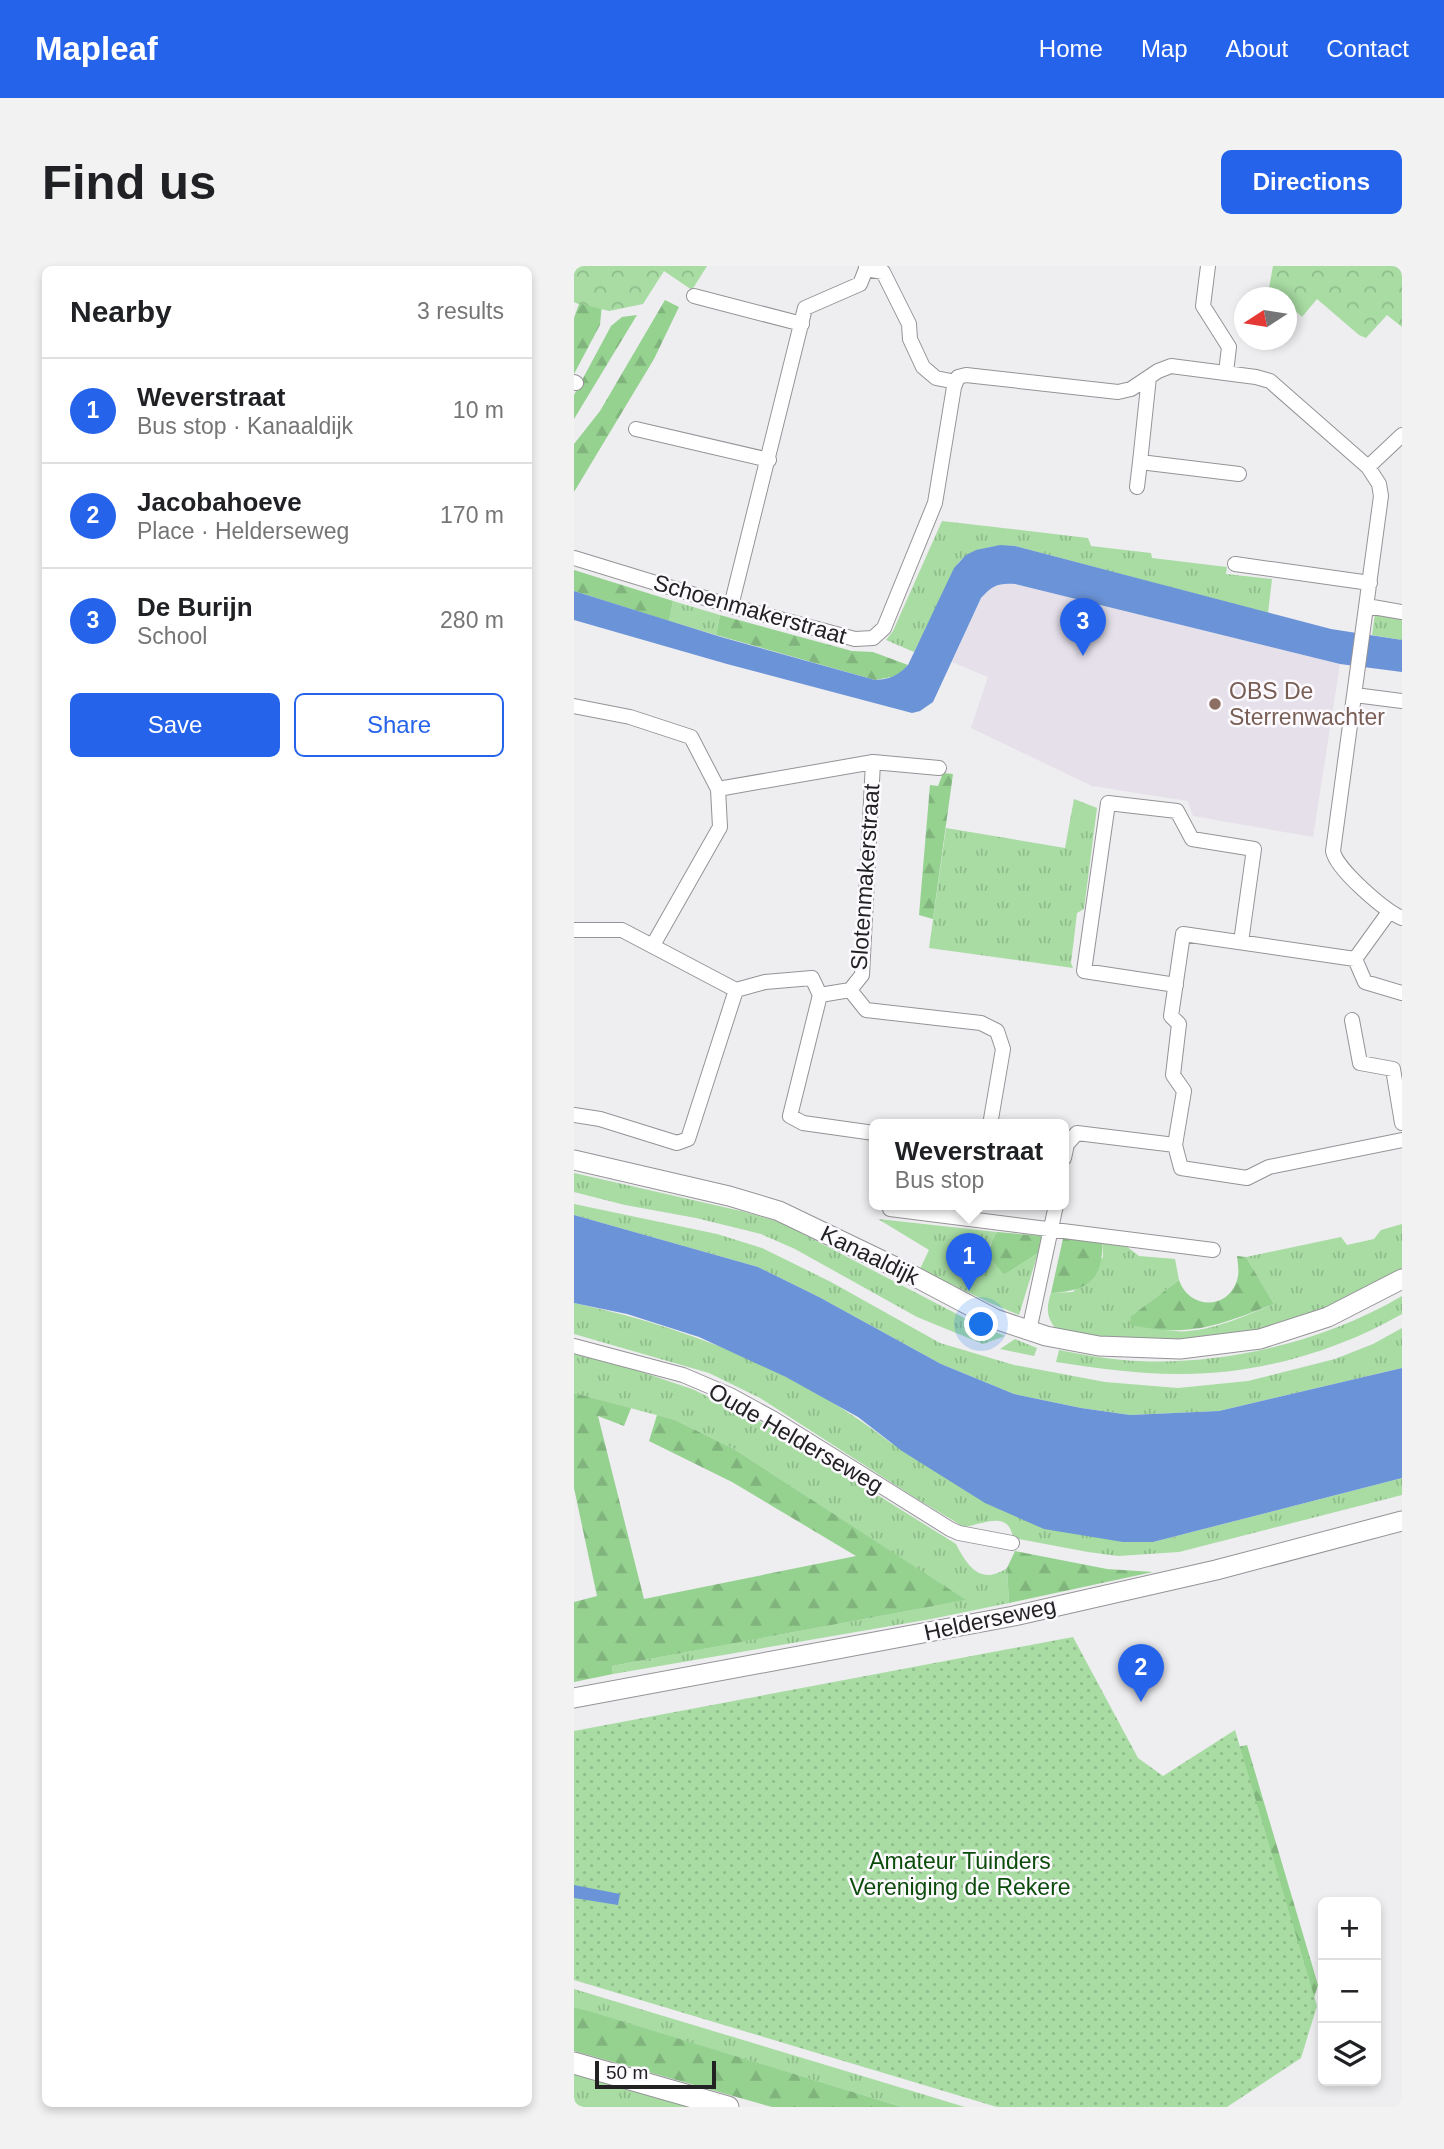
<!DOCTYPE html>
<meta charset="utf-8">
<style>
:root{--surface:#fff;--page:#f2f2f2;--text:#202124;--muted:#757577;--line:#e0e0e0;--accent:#2563eb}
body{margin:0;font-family:Helvetica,sans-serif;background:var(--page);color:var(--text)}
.controls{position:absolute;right:21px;bottom:21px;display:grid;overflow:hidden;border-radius:10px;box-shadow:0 4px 10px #0003}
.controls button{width:63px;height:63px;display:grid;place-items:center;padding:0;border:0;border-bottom:2px solid var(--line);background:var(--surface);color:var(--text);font:35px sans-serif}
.compass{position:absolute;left:660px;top:21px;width:63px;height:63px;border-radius:50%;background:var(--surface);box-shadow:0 4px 10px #0003;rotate:258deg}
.scale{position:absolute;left:21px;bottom:18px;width:121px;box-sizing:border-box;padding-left:7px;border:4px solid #222223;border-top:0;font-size:19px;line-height:24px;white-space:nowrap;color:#222223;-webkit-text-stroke:5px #fcfafe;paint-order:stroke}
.you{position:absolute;left:408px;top:1059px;width:24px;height:24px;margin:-18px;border:5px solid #fff;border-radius:50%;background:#1a73e8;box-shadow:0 0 0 10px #1a73e833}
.badge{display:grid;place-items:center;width:46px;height:46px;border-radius:50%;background:var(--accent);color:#fff;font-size:23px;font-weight:700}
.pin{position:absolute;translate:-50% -58px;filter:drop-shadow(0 2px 4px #0008)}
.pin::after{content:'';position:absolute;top:37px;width:24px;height:21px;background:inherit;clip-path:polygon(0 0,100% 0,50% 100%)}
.popup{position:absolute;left:295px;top:853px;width:200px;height:91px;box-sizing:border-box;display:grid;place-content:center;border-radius:10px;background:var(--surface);filter:drop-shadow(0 2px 5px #0005);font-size:23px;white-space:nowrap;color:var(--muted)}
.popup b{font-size:26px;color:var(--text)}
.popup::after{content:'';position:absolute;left:50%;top:100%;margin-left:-14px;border:14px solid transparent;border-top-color:var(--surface)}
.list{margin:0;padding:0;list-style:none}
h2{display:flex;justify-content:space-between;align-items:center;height:91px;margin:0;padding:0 28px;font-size:30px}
h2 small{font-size:23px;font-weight:400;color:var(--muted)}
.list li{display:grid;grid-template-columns:46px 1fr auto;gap:21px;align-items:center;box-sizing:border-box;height:105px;padding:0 28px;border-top:2px solid var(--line)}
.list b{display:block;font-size:26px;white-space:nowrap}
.list p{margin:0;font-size:23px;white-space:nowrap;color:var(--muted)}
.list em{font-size:23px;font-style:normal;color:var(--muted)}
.actions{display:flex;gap:14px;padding:21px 28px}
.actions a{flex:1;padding:16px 0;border:2px solid var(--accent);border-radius:10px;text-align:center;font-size:24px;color:var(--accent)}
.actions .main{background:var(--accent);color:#fff}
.icon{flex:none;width:38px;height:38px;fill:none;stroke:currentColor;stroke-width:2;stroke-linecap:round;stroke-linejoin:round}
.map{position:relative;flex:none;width:828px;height:1841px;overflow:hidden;border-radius:10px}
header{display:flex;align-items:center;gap:42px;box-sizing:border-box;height:98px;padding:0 35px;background:var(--accent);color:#fff}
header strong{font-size:33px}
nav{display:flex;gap:38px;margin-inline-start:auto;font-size:24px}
.intro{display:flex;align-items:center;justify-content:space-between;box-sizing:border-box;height:168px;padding:0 42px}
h1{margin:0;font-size:49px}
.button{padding:18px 32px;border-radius:10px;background:var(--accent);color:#fff;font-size:24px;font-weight:700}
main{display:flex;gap:42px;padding:0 42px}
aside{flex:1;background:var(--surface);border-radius:10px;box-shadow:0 4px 10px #0003}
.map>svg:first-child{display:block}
</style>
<header>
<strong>Mapleaf</strong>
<nav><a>Home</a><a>Map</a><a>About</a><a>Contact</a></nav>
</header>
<div class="intro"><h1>Find us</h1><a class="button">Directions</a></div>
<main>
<aside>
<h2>Nearby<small>3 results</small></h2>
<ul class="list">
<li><span class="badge">1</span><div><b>Weverstraat</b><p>Bus stop · Kanaaldijk</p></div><em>10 m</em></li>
<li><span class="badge">2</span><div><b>Jacobahoeve</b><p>Place · Helderseweg</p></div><em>170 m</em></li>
<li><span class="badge">3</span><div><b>De Burijn</b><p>School</p></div><em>280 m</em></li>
</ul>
<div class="actions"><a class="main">Save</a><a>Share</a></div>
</aside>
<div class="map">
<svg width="828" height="1841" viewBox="0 0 828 1841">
<defs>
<pattern id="grass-tufts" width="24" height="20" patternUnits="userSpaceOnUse" patternTransform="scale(1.75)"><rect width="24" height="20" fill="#a8dca3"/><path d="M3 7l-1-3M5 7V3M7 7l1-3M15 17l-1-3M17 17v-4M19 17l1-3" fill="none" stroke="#90bc8c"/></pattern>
<pattern id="forest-firs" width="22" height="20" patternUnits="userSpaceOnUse" patternTransform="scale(1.75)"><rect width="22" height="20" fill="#95d290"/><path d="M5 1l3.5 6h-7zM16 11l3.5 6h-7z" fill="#80b47c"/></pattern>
<pattern id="park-crowns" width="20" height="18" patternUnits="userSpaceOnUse" patternTransform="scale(1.75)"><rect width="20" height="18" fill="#a8dca3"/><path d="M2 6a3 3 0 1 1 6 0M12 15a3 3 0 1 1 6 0" fill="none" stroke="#90bc8c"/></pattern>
<pattern id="garden-dots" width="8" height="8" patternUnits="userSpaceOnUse" patternTransform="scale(1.75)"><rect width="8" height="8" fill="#a8dca3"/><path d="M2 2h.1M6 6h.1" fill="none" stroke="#90bc8c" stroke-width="1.8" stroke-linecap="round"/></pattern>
</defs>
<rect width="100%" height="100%" fill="#eeedf0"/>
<path fill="#e5e0ea" d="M426,317l15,1 325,80 -27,173 -120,-21 -5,-15 -96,-15 -121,-58 17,-51 -36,-15 29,-64 11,-12z"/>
<path fill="url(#grass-tufts)" d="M368,255l146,17 3,8 60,7 1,5 75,9 -1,7 46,5 -4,34 -253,-67c-18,-1 -42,2 -56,16l-45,90 -28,-12 7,-9z
M99,335l47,14 -4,20 -47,-14z
M801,348l27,4v22l-30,-5z
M500,533l23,9 -13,101 -7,4 -6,50 2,5 -144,-20 17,-120 119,20z
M0,907l167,38 39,11 196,102 29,12 -22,8 -66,-27 -122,-68 -34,-15 -65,-16 -71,-13 -51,-13z
M0,938l143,30 45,14 69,34 109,61 74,22 91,17 73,6 70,-7 87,-22 38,-15 29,-16v40l-183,43 -89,4 -49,-7 -67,-14 -73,-30 -122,-67 -61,-30 -184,-52z
M304,953l119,13 -8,15 15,28 34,-22 -19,62 -29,-12 -70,-34 9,-19z
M828,958v47l-28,17 -87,36 -77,15 -90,4 -62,-12c-12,-12 -12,-23 -7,-38l22,-1 30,-35 -1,-18 19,3 18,14 36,3 4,21 -48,36c12,5 24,11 36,14 33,7 78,-14 107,-26l-28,-47 95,-20 6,8 27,-6 7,-9z
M828,1030v18c-66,38 -147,61 -224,60 -41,0 -82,-6 -122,-12l3,-12c21,4 42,8 64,10 93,8 199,-17 279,-64z
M0,1037c113,24 225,68 317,140l262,99 249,-64v17l-223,57 -61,4 -30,-4 -75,-14c-4,-29 -32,-13 -49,-11l-50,-30 -154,-99 -51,-25 -135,-39z
M441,1073l22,9 -3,8 -34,-7z
M0,1088l41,9 77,26 67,32 197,123c11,22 25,42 51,24l2,35 -78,16 -318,55 -1,-8 353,-66 -231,-151 -59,-29 -101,-27z
M0,1723l391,118h-63l-328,-100z
M0,1807l116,34h-116z"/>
<path fill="url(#forest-firs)" d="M0,0l29,27 -3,32 -26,49v-56l5,-14 -5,-2z
M91,34l14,7 -25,52 -80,133v-48l26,-33z
M63,49l-63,104v-24l37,-69 11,-9z
M0,304l99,31 -4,20 -95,-30z
M146,349l132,36 21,1 35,13 -11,11 -22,4 -159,-45z
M369,507l10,1 -20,145 -14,-4 11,-130 8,1z
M423,966l45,4 -4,17 -34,22c-14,-19 -20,-21 -7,-43z
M490,968l38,5c2,40 -13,52 -51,54z
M663,990l9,1 28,47c-34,13 -68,28 -105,26 -13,0 -26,-3 -39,-5l1,-9 48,-36c9,28 46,31 57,3 4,-9 2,-18 1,-27z
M0,1127l57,15 -7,18 -26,-10 46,183 212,-43 -124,-74 -83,-41 8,-26 18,5 59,29 232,151 -354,66 1,8 -39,8v-80l23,-6 -23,-108z
M441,1285l92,18 46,3 -144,31 -2,-35z
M673,1479l71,240 -10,32 -75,-269z
M0,1741l18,5 310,95h-130l-198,-56z"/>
<path fill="url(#park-crowns)" d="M0,0h133l-15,24 -28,-19 -21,33 -34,7 -35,-9z
M699,0h129v61l-15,-12 -21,23 -7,-3 -42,-36 -15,18 -15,-14 -1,-5 -6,-1 -11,-9z"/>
<path fill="url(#garden-dots)" d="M499,1371l65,121 25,18 72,-46 82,276 -16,52 -74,49h-230l-423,-127v-249z"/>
<path fill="#6b93d7" d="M426,279l15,1 316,83 71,11v32l-62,-8 -325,-80c-17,-1 -22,1 -34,14l-48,104 -13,9 -8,2 -185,-49 -153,-44v-29l147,46 154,43c16,-1 22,-4 33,-15l46,-97 12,-13 10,-5z
M0,949l184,52 61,30 122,67 73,30 67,14 49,7 89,-4 183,-43v110l-249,64h-30l-79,-13 -59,-26 -83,-52 -44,-34 -72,-40 -87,-40 -72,-23 -53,-11z
M0,1619l46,9 -2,11 -44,-7z"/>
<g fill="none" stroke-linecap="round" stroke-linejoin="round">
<g stroke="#959397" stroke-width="16">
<path id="street" d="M292,0v3l17,3 26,52 1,15 13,28 13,11 20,4
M634,0l-5,40 26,41 -3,25
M120,30l108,28
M575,111l-9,85 99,12
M0,116l2,1
M62,163l133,31
M794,201l34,-32
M563,221l3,-25
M0,292l157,48 124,33 18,-1 11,-10 51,-125 19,-116 4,-10 8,-2 152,17 13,-3 27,-18 13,-5 85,11 14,4 98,86 11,17 2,12 -48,355c3,18 52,60 69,67
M661,298l135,19
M157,340l74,-298 55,-24 6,-15
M793,340l35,6
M781,429l47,6
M0,440l56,11 61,20 27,52 2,38 -67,118
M144,523l155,-27 66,6
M0,664h48l114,60 -48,149 -11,4 -77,-24 -26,-4
M781,693l10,23 37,11
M602,719l-92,-14 24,-168 69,8 15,28 62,10 -13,93
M162,724l29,-8 47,-4 8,17
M276,724l12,-15 11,-213
M778,754l8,43 33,6 9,54
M300,867l-71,-10 -13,-7 30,-121 30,-5 16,20 115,13 16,8 6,18 -13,76
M601,879l6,23 66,10 22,-11 133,-27
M490,892l3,-14 10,-11 98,12 9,-54 -11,-16 6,-51 -8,-8 12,-82 172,25 34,-47
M316,943l323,41
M455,1065l27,-126
M0,1080l109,29 47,20 44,24 176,110 9,4 53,10"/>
</g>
<g stroke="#959397" stroke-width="21">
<path id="secondary" d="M0,894l155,36 50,15 131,63 85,45 51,17 53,10 81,3 80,-10 68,-22 74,-38
M0,1432l440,-82 202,-46 186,-49"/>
</g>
<g stroke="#959397" stroke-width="23">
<path id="primary" d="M0,1797l154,44"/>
</g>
<use href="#street" stroke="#fff" stroke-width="14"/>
<use href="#secondary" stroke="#fff" stroke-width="19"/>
<use href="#primary" stroke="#fff" stroke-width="21"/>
</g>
<circle fill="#8d6e63" stroke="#fcfafe" stroke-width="2.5" cx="641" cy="438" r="7"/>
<g text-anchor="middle" stroke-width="5" stroke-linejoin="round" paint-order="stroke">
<g font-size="23" fill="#222223" stroke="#fcfafe">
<text transform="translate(176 343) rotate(16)" y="8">Schoenmakerstraat</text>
<text transform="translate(291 611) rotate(-86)" y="8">Slotenmakerstraat</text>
<text transform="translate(296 989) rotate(26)" y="8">Kanaaldijk</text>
<text transform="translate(222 1172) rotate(30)" y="8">Oude Helderseweg</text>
<text transform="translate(416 1353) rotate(-12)" y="8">Helderseweg</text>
</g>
<g font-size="23" fill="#785e54" stroke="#fcfafe" text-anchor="start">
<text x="655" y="433">OBS De<tspan x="655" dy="26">Sterrenwachter</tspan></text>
</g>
<g font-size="23" fill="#0b4c0b" stroke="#fcfafe">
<text x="386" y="1603">Amateur Tuinders<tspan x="386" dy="26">Vereniging de Rekere</tspan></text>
</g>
</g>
</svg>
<div class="controls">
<button>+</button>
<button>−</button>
<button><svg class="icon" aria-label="layers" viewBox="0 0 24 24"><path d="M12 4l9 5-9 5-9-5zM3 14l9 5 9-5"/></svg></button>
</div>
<svg class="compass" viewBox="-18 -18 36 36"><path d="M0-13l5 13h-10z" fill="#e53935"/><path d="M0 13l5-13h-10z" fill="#757577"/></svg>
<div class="scale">50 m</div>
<div class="you"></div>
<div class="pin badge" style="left:395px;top:1025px">1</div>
<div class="popup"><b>Weverstraat</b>Bus stop</div>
<div class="pin badge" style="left:567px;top:1436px">2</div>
<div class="pin badge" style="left:509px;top:390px">3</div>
</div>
</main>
